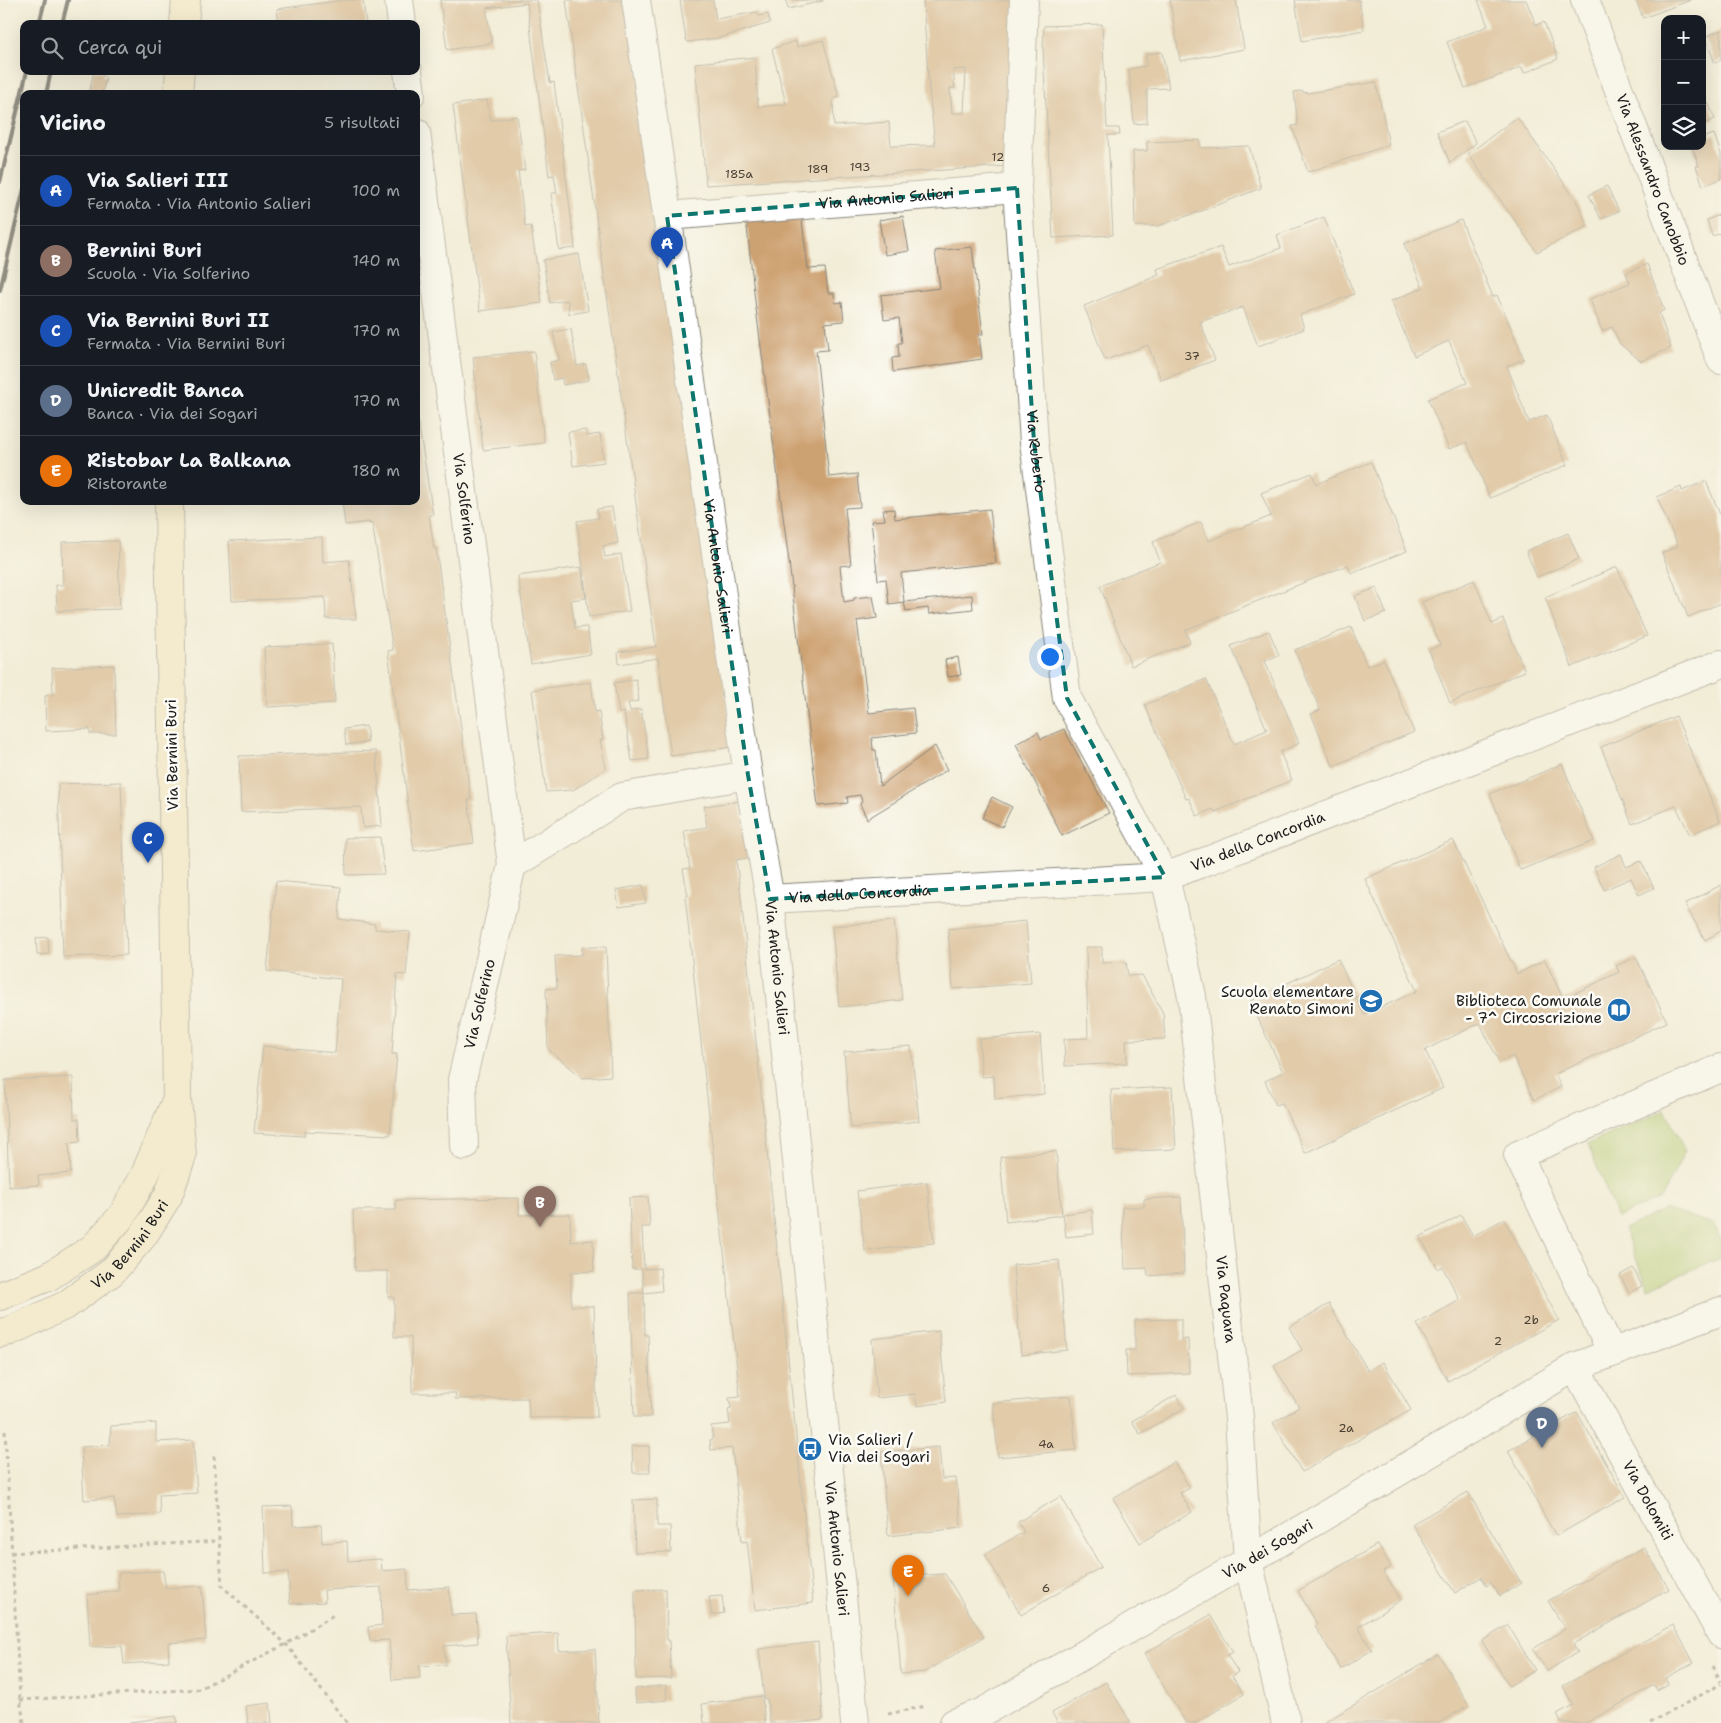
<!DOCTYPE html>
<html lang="it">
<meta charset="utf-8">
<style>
:root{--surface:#171b24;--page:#242831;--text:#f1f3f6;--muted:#9ea1a6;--line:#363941;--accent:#d93025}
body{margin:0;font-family:"Shantell Sans",sans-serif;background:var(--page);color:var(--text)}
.controls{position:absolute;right:15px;top:15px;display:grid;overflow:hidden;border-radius:10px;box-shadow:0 5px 20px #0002}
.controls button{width:45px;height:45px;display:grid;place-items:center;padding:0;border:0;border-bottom:1px solid var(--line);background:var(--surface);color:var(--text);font:25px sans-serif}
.you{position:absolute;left:1049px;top:656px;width:18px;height:18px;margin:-12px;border:4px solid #fff;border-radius:50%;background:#1a73e8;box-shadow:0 0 0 8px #1a73e833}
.badge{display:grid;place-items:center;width:32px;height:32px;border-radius:50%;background:var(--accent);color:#fff;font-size:16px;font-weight:700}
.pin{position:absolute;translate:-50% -41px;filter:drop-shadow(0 1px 2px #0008)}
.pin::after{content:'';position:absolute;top:26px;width:18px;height:15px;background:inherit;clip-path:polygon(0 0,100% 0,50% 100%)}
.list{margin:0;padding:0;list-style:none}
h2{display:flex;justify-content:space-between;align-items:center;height:65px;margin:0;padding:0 20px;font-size:21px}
h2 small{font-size:16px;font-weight:400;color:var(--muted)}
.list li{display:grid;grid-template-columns:32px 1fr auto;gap:15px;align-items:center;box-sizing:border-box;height:70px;padding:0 20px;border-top:1px solid var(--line)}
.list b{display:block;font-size:19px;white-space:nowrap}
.list p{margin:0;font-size:16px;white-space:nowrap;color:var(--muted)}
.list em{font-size:16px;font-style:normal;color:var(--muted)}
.icon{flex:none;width:28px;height:28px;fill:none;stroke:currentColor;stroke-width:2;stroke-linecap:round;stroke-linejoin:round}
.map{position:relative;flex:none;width:1721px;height:1723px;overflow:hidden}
.search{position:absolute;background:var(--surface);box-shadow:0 5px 20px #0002;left:20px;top:20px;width:400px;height:55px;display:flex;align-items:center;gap:12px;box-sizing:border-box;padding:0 18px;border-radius:10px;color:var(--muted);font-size:19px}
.panel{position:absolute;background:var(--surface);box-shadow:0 5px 20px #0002;left:20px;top:90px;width:400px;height:415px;border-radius:10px}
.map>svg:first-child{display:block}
</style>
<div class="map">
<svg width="1721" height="1723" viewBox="0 0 1721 1723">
<rect width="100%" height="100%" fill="#fdfcf7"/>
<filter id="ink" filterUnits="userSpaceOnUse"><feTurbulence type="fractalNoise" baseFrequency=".02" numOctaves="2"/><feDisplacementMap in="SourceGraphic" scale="10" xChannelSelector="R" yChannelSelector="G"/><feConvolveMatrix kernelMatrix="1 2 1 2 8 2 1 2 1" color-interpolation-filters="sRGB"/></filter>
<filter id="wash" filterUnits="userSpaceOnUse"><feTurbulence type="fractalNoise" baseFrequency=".0096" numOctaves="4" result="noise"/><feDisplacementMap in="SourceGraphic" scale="20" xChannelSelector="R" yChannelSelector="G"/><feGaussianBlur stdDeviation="1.12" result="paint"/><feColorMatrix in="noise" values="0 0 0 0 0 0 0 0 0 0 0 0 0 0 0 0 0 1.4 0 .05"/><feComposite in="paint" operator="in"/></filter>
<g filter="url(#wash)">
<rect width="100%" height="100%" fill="#f2edd7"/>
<path fill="#b0c86e" stroke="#667245" d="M1665,1110l20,41 -23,46 -45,21 -29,-74z
M1664,1209l50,15 7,17v17l-73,30 -24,-59z"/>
<g id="blocks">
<path fill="#cda272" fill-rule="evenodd" d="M344,0h19l3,24h-87l-2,-15z
M440,0h97l13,83 4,-1 21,166 -16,2 -8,-57h6l-3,-18 -5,1 -22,-173 -41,5 6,35 -45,7z
M566,0h62l105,747 -62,9 -13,-98 -39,6 -1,-12 38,-5z
M680,0h33l3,19 41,-7 2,4 9,-2 2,9 -51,15 -31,4 -2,-2z
M786,0h37v1l-35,8z
M923,0h94l-9,166 -302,19 -11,-122 60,-6 3,50 28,-3 -14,-55 24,-8 1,6 26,-7 16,57 -6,2 1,27 55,-4 2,24 44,-1 -6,-55zM966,69l-2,44h-12l-2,-25h5l-2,-18z
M1170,0h66l8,49 -64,12z
M1295,0h64l5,30 -62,11z
M1478,0h48l10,25 8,-3 14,37 -34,14 -2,-6 -57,21 -18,-46 41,-16z
M1636,0h55l-48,18z
M1102,24l5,104h12l1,7h-12l5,100 -60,3 -10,-189 1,-23z
M1721,30v30l-6,3 -10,-26z
M1162,52l7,36 -22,1v34l-13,1 -5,-55 17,-3v-12z
M94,71h9l-1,4 4,3 -4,16h-13z
M1376,82l13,63 -81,27 -16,-46 6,-1 -4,-33 5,-1 9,2z
M1702,88l13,31 -13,6z
M487,100l4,20 26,-4 8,54 -7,1 7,56 6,-1 11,77 -62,8 -27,-206z
M1517,117l59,83 12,26 -51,26 -69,-98z
M1465,121l11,22 -26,20 -13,-31z
M1714,134l7,20v25l-18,7 -7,-20h3l-7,-20h10v-8z
M1200,140l1,8 48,-2 12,42 -54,21 -49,17h-23l-2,-75h14v-9z
M1607,186l12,25 -18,8 -12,-24z
M801,213l7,56 17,-1 3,25h6l1,10 7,-1 2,19 -19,2 3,27 -12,1 13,126 28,-3 3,33 -15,1 6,57 -11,1 4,36 10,-2v-2l19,-2 4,22 -20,3 12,92 44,-5 3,25 -44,5 1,12h3l4,36 55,-40 12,24 -80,49 -7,-15 2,-3 -2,-6 -13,2 1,6 -30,3 -29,-244 -34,-261 -9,-83z
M1721,214v19l-9,3 -5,-16z
M903,216l6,35 -24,4 -6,-35z
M1324,217l30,77 -54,21 4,14 -46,17 -15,-39 -43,15 15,38 -54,20 -13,-35 -43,15 -21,-54 75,-31 -2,-6 64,-22 8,20 52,-19 -4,-13z
M1461,220l32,77 4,-2 27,64 -17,7 22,56 18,-7 20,50 -77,33 -23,-56 -18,7 -21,-50 39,-16 -18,-42 -35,15 -23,-55 32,-13 -19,-44z
M972,247l11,87h-4l3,25 -89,13 -1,-14 7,-1 -1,-14h4l-3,-25 -15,2 -3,-25 59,-7 -5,-37z
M579,254l9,57 -19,3 -1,-14 -18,3 -7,-43z
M1647,264l17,46 -5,3 12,35 -30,13 -21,-17 -8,-17 -10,4 -12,-32 40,-16 -4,-10z
M571,329l6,37 9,-2 3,16 -26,5 -1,-7 -9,2 -3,-18 9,-2 -6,-28z
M534,351l10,92 -61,7 -10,-93z
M416,408l17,107h-4l5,34 2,-1 35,252h-3l6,43 -60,8 -26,-200 5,-1 -21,-127 -3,1v-2l-24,3 -3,-24h74z
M586,430v6l14,-2 4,28 -31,4 -5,-34z
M1371,462l36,89 -56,22 -3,-8 -163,65 5,12 -59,24 -31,-80 60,-24 -7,-20 48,-20 8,19 62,-25 -10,-23 51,-20 4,11z
M1706,481l15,36v86l-33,14 -26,-64 16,-7 -21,-49 24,-10 1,4z
M612,507l6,36 -15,3 2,11 16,-3 9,57 -41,6 -12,-96 22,-3 -2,-9z
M894,509l1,10 95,-10 6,54 -95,10 3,29 -15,2 -3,-25 -8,1 -7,-59 14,-1 -2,-10z
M1568,533l11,26 -42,18 -11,-26z
M322,537l1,25 26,-2 7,59h-30l-1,-22 -93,4 -3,-60z
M118,541l2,68 -63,2 -1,-26h7l-1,-43z
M581,567l5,31 -15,2 4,28 12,-1 4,27 -60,10 -13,-88z
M1617,567l30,69 -75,31 -27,-70z
M1474,580l18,44 11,-5 22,52 -75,32 -21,-53 11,-5 -18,-43z
M1376,588l10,25 -21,8 -10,-25z
M972,595l1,14 -44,5 -1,-6 -22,3 -2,-9z
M1351,627l16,39 17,-6 30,72 -81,34 -22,-52 9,-4 -25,-60z
M1269,631l10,24 -14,6 34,82 -19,9 12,28 -77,32 -2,-3 -16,7 -8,-18 -3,1 -41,-94 61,-26 28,65 33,-14 -36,-84z
M332,644l3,59 -68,4 -3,-60z
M958,657l3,18 -13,2 -3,-17z
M114,665l2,69h-26v-5l-44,2 -1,-35 8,-1 -1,-27z
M636,679l3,22 -11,2 2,8 11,-2 8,50 -17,2 -8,-49 -5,1 -5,-30z
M591,682l4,30 4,-1 4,29h-3l6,28 -33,22 -27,2 -14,-102z
M1676,716l44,105 -30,14 -14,-29 -44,18 -31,-77z
M366,726l2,16 -22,3 -2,-16z
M1064,729l45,84 -47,23 -46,-92 22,-12 3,7z
M376,751l6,75 -19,2 -2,-21 -120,5 -2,-56z
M1562,764l32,77 -74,29 -30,-76z
M121,782l6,173 -64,2 -5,-173z
M992,797l20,10 -10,20 -20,-9z
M740,801l8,57 -12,2 4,29 16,153 57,561 -58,7 -8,-69 -5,1 -10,-94 -21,2 -1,-10 3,-1 -2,-13 19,-2 -2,-15 3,-1 -2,-10 11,-1 -55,-501h3l-5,-27 7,-1 -6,-37 23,-4 -3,-21z
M380,837l4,37 -38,1 -1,-37z
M1453,840l64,134 28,-14 18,39 56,-27 -3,-6 20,-9 31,65 -112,52 6,13 -27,13 -21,-44 -14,6 -19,-39 -55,27 18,38 -138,65 -23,-50 -6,2 -11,-24 18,-9 -33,-71 88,-42 26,56 53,-24 -52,-112z
M1621,854l5,13 15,-6 13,27 -15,7 -8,-17 -27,12 -10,-23z
M276,881l65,6 -2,32 36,5v5l35,3 -4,43 -9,-1 -5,80h5l-7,81 -85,-4 -1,5 -50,-3 9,-87 72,7 6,-74 -74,-8z
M643,885l3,18 -27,4 -3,-17z
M1721,885v46l-16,9 -20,-36z
M894,921l8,79 -63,7 -7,-81z
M1026,921l5,62 -78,6 -5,-60z
M48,937l1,17 -12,1 -1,-17z
M582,947h24l5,129 -28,2 -35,-29 -2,-60 11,-1 -2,-32 27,-1z
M1086,947h16v16l24,-1 2,14 14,-1 21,38 2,26 -39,1 1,23 -62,3 -1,-27 24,-1z
M1040,1034l4,60 -49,5 -1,-23 -12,1 -3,-38z
M911,1046l8,75 -68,7 -7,-76z
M73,1077l1,42h5l1,23 -11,1 2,30 -33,3 1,9 -30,2 -4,-107z
M1172,1087l4,62 -62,3 -3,-62z
M1056,1151l6,64 -56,7 -6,-65z
M927,1182l7,61 -69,8 -8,-60z
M648,1197l2,30h-8l2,42 16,-1 2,23 -18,2 -2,-24h-10l-3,-71z
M1181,1197l3,76 -36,3 -1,-8 -22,1 -3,-62h22v-8z
M519,1198v17l51,-1 1,28 22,-2 1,31 -23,1v34h23l3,111 -68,1 -1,-20 -73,1 1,-6h-44l-1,-56h-17v-40h-6v-26h-33l-2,-61h43v-10z
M1092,1210l2,24 -28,3 -3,-23z
M1461,1215l12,21 31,-17 55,101 -111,61 -31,-57 43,-24 -18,-34 -4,3 -18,-32z
M1059,1260l8,90 -46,5 -8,-90z
M1633,1268l9,18 -13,7 -9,-18z
M630,1293h14l1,42h3l3,82h-17z
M1329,1304l39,67 15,-9 28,48 -109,62 -29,-49 26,-16 -25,-41 28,-16 -13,-23z
M1181,1319v21l7,-1 1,34 -62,3 -1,-26h9v-30z
M939,1331l7,71 -29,4 -2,-12 -38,4 -5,-59z
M1176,1395l8,13 -44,26 -8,-13z
M1071,1396l5,54 -78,7 -5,-54z
M1577,1412l48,85 -69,39 -48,-85z
M156,1423v19l37,-2 4,53 -38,2 1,19 -43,3 -3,-19 -30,2 -3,-53 29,-2 1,-19z
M632,1446h17l1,27h-17z
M939,1447l3,32 14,-1 5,50 -73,8 -7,-84z
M1174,1462l16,26 -10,5 12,19 -52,31 -27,-45z
M1468,1492l53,91 -21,13 -9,-13 -5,3 -5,-9 -26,16 -43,-69z
M1061,1496l40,71 -80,48 -36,-61 39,-22 -6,-10z
M657,1499v27h13l1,26 -36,1 -2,-53z
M292,1506l1,20 28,-1 1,18 25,-2 1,20 33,-2 1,12 25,-2 1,21 41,-3 2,28 25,-1 2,29 -34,3 2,19 -27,1 1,12 -28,2 -3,-40 -19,1 -2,-14 14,-2 -1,-38 -57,3 1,12 -35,2 -2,-32 -23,1 -2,-66z
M1378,1544l13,23 -8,4 18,29 -43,27 14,23 -31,19 -26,-43 2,-2 -19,-33z
M1644,1547l25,42 -96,55 5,8 -31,19 -14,-22 32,-20 -17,-28z
M163,1571l3,17 36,-2 4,54 -38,3 1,18 -45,3 -2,-18 -32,1 -3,-52 32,-4 -1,-18z
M945,1574l39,63 -59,35 -24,2 -8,-97z
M666,1589l1,51h2l2,38 -35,1 -1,-89z
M722,1596l2,17 -12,2 -3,-18z
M1210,1615l23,37 -6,3 11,17 -6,4 12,18 -48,29h-10l-42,-69z
M1508,1625l27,45 -26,16 -27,-45z
M1673,1625l21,38 -29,15 3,6 -11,6 -3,-5 -68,38h-25l-4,-9 16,-9 -10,-19z
M558,1633l1,18 36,-2 4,74h-88l-5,-87z
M818,1642l5,78 -27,3h-26l-3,-24h-3l-5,-50z
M1438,1654l31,51 -30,18h-115z
M1106,1682l25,41h-73l-6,-10z
M666,1685l1,15 -31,3 -1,-14z
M762,1696l3,27h-61l-2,-19z
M270,1703l2,20h-24l-2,-17z
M176,1716l1,7h-47v-1z"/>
</g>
</g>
<g filter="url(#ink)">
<use href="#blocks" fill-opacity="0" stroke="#87847a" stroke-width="1"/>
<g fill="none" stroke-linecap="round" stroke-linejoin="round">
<g stroke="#87847a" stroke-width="30">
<g id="street">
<path d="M399,0l3,24"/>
<path id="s1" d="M636,0l112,775 22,124 85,824"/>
<path id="s2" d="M1024,0l-7,188 17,254 33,256 98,179 27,119 47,422 9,143 38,162"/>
<path id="s3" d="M1585,0l136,360"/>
<path d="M408,71l3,23"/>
<path id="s4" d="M416,132l96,733 110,-68 126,-22"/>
<path id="s5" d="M667,216l350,-28"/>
<path id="s6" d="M770,899l395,-22 556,-213"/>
<path id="s7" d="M464,1146l-2,-66 50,-215"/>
<path d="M1612,1353l-94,-198 203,-87"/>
<path id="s8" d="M1575,1367l146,267"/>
<path id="s9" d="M954,1723l29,-11 265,-151 327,-194 146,-56"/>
</g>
</g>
<g stroke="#87847a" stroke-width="30">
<g id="secondary">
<path d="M184,24l2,-24"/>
<path d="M178,94l2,-23"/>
<path d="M0,1296l48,-19 45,-29 29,-32 22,-39 31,-74"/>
<path id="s10" d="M0,1333l10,-2 56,-26 46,-33 31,-36 25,-40 14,-40 -5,-57 -8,-598"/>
</g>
</g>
<path stroke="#87847a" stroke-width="3" stroke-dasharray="4 4" stroke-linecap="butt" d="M5,1431l15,269 4,23
M214,1456l8,130 64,58 61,79
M11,1553l208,-12
M1713,1666l8,16
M20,1700l179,-11 87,-45 49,-30
M888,1714l38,-8
M1650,1723l71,-39"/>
<use href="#street" stroke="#fff" stroke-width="28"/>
<use href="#secondary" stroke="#f7e8c3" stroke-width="28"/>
<path stroke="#1c1c1c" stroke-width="4" d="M39,24l6,-24
M62,24l6,-24
M46,94l5,-23
M0,182l27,-111
M0,290l24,-101"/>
</g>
</g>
<path d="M0 0H1721V1723H0ZM1017,188l17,254 33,256 98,179 -395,22 -22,-124 -81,-559z" fill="#f2edd7" fill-opacity=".55" fill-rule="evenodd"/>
<path fill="none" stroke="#0f766e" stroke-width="4" stroke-dasharray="10 6" stroke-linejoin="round" d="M1017,188l17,254 33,256 98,179 -395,22 -22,-124 -81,-559z"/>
<defs>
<g id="school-disc" transform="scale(1.25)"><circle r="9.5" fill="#1f6fb2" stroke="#fdfcf7"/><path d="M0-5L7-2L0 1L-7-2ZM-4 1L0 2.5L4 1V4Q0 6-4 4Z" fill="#fff"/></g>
<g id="library-disc" transform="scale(1.25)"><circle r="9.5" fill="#1f6fb2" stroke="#fdfcf7"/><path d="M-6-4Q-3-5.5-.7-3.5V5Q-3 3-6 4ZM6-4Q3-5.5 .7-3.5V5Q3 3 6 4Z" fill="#fff"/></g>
<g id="bus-disc" transform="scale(1.25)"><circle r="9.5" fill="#1f6fb2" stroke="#fdfcf7"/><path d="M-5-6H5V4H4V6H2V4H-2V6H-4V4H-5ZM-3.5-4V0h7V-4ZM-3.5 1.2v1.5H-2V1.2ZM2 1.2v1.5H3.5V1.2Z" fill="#fff"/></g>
</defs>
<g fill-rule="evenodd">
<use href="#school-disc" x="1371" y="1001"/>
<use href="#library-disc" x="1619" y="1010"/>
<use href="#bus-disc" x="810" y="1449"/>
</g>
<g text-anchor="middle" stroke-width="5" stroke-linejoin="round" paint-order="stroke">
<g font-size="12" fill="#483e32">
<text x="998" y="161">12</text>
<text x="860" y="171">193</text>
<text x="818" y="173">189</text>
<text x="739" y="178">185a</text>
<text x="1192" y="360">37</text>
<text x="1531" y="1324">2b</text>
<text x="1498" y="1345">2</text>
<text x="1346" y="1432">2a</text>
<text x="1046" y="1448">4a</text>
<text x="1046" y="1592">6</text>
</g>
<g font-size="15" fill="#1c1c1c" stroke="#fdfcf7">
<text dy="5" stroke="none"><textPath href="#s3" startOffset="192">Via Alessandro Canobbio</textPath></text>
<text dy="5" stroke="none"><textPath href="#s5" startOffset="220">Via Antonio Salieri</textPath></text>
<text dy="5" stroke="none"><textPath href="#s2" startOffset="452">Via Ruberio</textPath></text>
<text dy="5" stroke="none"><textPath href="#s4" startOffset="370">Via Solferino</textPath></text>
<text dy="5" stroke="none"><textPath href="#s1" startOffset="572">Via Antonio Salieri</textPath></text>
<text transform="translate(172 755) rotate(-91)" y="5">Via Bernini Buri</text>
<text dy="5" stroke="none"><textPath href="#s6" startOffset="495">Via della Concordia</textPath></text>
<text dy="5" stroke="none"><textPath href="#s6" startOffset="90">Via della Concordia</textPath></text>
<text dy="5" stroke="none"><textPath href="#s1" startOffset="978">Via Antonio Salieri</textPath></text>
<text dy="5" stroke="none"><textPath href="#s7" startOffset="144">Via Solferino</textPath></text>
<text dy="5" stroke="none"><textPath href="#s10" startOffset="161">Via Bernini Buri</textPath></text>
<text dy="5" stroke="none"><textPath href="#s2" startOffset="1332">Via Paquara</textPath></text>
<text dy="5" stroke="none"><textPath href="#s8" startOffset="152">Via Dolomiti</textPath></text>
<text dy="5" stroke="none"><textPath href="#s9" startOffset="359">Via dei Sogari</textPath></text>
<text dy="5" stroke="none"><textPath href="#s1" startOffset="1562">Via Antonio Salieri</textPath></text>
</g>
<g font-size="15" fill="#1c1c1c" stroke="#fdfcf7" text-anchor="end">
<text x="1354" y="997">Scuola elementare<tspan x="1354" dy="17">Renato Simoni</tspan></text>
<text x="1602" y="1006">Biblioteca Comunale<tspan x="1602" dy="17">- 7^ Circoscrizione</tspan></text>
<text x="828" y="1445" text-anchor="start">Via Salieri /<tspan x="828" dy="17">Via dei Sogari</tspan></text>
</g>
</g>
</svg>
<div class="controls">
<button>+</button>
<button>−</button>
<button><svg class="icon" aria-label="layers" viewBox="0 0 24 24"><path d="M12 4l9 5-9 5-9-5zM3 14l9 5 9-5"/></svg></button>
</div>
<div class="you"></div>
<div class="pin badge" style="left:667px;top:268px;background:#1a4fb4">A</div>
<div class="pin badge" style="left:540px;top:1227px;background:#8d6e63">B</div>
<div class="pin badge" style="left:148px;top:863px;background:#1a4fb4">C</div>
<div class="pin badge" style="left:1542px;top:1448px;background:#5c6f8a">D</div>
<div class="pin badge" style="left:908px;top:1596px;background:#e8710a">E</div>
<div class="search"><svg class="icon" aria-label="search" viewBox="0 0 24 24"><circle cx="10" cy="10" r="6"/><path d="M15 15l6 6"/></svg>Cerca qui</div>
<section class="panel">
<h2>Vicino<small>5 risultati</small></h2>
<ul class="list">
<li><span class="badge" style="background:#1a4fb4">A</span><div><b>Via Salieri III</b><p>Fermata · Via Antonio Salieri</p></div><em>100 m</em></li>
<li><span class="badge" style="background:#8d6e63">B</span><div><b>Bernini Buri</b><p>Scuola · Via Solferino</p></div><em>140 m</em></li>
<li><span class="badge" style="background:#1a4fb4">C</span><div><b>Via Bernini Buri II</b><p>Fermata · Via Bernini Buri</p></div><em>170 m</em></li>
<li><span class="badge" style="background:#5c6f8a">D</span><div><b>Unicredit Banca</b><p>Banca · Via dei Sogari</p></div><em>170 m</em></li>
<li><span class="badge" style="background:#e8710a">E</span><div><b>Ristobar La Balkana</b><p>Ristorante</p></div><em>180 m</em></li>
</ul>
</section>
</div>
